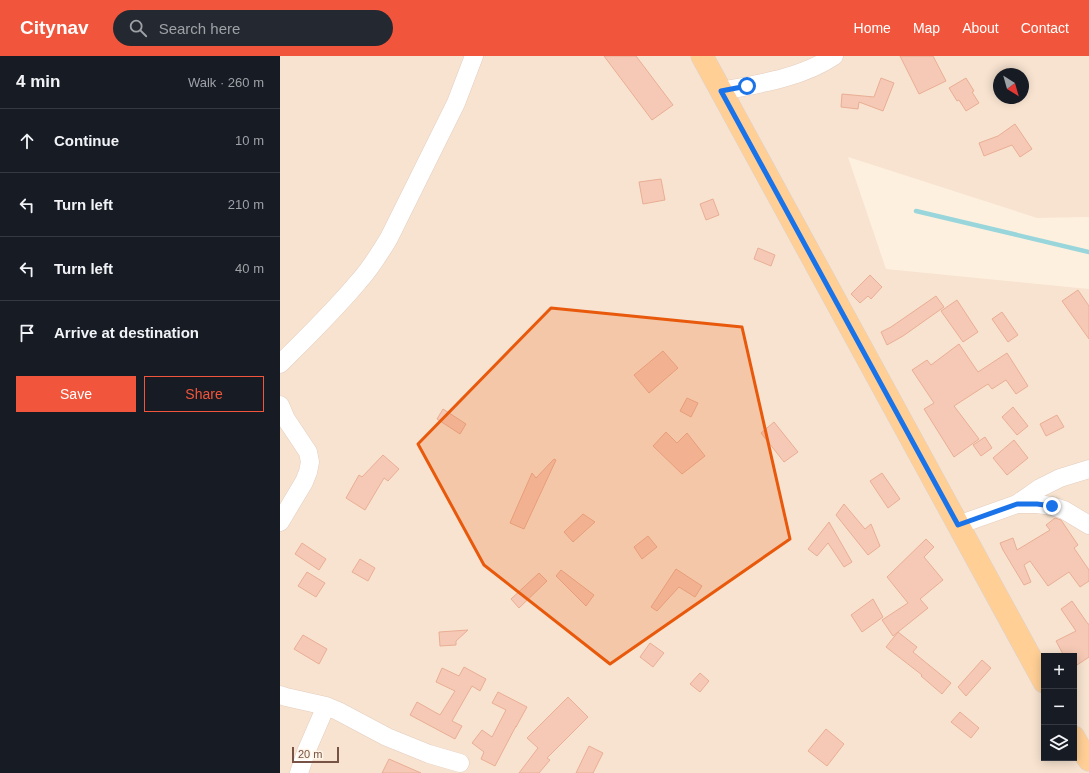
<!DOCTYPE html>
<meta charset="utf-8">
<style>
:root{--surface:#171b24;--page:#242831;--text:#f1f3f6;--muted:#9ea1a6;--line:#363941;--accent:#f1553b}
body{margin:0;font-family:Arial,sans-serif;background:var(--page);color:var(--text)}
.controls{position:absolute;right:12px;bottom:12px;display:grid;overflow:hidden;border-radius:0px;box-shadow:0 2px 10px #0003}
.controls button{width:36px;height:36px;display:grid;place-items:center;padding:0;border:0;border-bottom:1px solid var(--line);background:var(--surface);color:var(--text);font:20px sans-serif}
.compass{position:absolute;left:713px;top:12px;width:36px;height:36px;border-radius:50%;background:var(--surface);box-shadow:0 2px 10px #0003;rotate:143deg}
.scale{position:absolute;left:12px;bottom:10px;width:47px;box-sizing:border-box;padding-left:4px;border:2px solid #765345;border-top:0;font-size:11px;line-height:14px;white-space:nowrap;color:#765345;-webkit-text-stroke:3px #fff4e7;paint-order:stroke}
.stop{position:absolute;width:12px;height:12px;margin:-9px;border:3px solid #1a73e8;border-radius:50%;background:#fff}
.stop.end{background:#1a73e8;border-color:#fff;box-shadow:0 1px 4px #0008}
.list{margin:0;padding:0;list-style:none}
h2{display:flex;justify-content:space-between;align-items:center;height:52px;margin:0;padding:0 16px;font-size:17px}
h2 small{font-size:13px;font-weight:400;color:var(--muted)}
.list li{display:grid;grid-template-columns:26px 1fr auto;gap:12px;align-items:center;box-sizing:border-box;height:64px;padding:0 16px;border-top:1px solid var(--line)}
.list b{display:block;font-size:15px;white-space:nowrap}
.list em{font-size:13px;font-style:normal;color:var(--muted)}
.actions{display:flex;gap:8px;padding:12px 16px}
.actions a{flex:1;padding:9px 0;border:1px solid var(--accent);border-radius:0px;text-align:center;font-size:14px;color:var(--accent)}
.actions .main{background:var(--accent);color:#fff}
.icon{flex:none;width:22px;height:22px;fill:none;stroke:currentColor;stroke-width:2;stroke-linecap:round;stroke-linejoin:round}
.map{position:relative;flex:none;width:809px;height:717px;overflow:hidden}
header{display:flex;align-items:center;gap:24px;box-sizing:border-box;height:56px;padding:0 20px;background:var(--accent);color:#fff}
header strong{font-size:19px}
nav{display:flex;gap:22px;margin-inline-start:auto;font-size:14px}
.search{width:280px;height:36px;background:var(--page);display:flex;align-items:center;gap:10px;box-sizing:border-box;padding:0 14px;border-radius:22px;color:var(--muted);font-size:15px}
main{display:flex}
aside{flex:1;background:var(--surface)}
.map>svg:first-child{display:block}
</style>
<header>
<strong>Citynav</strong>
<div class="search"><svg class="icon" aria-label="search" viewBox="0 0 24 24"><circle cx="10" cy="10" r="6"/><path d="M15 15l6 6"/></svg>Search here</div>
<nav><a>Home</a><a>Map</a><a>About</a><a>Contact</a></nav>
</header>
<main>
<aside>
<h2>4 min<small>Walk · 260 m</small></h2>
<ul class="list">
<li><svg class="icon" aria-label="ahead" viewBox="0 0 24 24"><path d="M12 20V5M6 11l6-6 6 6"/></svg><div><b>Continue</b></div><em>10 m</em></li>
<li><svg class="icon" aria-label="left" viewBox="0 0 24 24"><path d="M17 20v-9H6M10 6l-5 5 5 5"/></svg><div><b>Turn left</b></div><em>210 m</em></li>
<li><svg class="icon" aria-label="left" viewBox="0 0 24 24"><path d="M17 20v-9H6M10 6l-5 5 5 5"/></svg><div><b>Turn left</b></div><em>40 m</em></li>
<li><svg class="icon" aria-label="arrive" viewBox="0 0 24 24"><path d="M6 21V4h12l-3 4 3 4H6"/></svg><div><b>Arrive at destination</b></div></li>
</ul>
<div class="actions"><a class="main">Save</a><a>Share</a></div>
</aside>
<div class="map">
<svg width="809" height="717" viewBox="0 0 809 717">
<rect width="100%" height="100%" fill="#fef0df"/>
<path fill="#f8e3d0" fill-rule="evenodd" d="M0,0h809v161l-52,1 -189,-61 38,112 203,20v484h-809zM719,18h24v24h-24zM764,600h30v102h-30z"/>
<g fill="none" stroke-linecap="round" stroke-linejoin="round">
<path stroke="#98d6db" stroke-width="4.5" d="M636,155l173,41"/>
</g>
<path fill="#f5c9b5" stroke="#e9ae94" d="M324,0h32l37,49 -21,15z
M620,0h33l13,25 -27,13z
M601,22l13,5 -11,28 -24,-9 -1,7 -17,-2 1,-13 32,3z
M686,22l8,13 -2,1 7,11 -13,8 -7,-11 -2,1 -8,-13z
M735,68l17,25 -12,8 -8,-12 -28,11 -5,-13 19,-7z
M381,123l4,21 -22,4 -4,-22z
M433,143l6,16 -13,5 -6,-16z
M478,192l17,7 -4,11 -17,-7z
M590,219l12,12 -11,12 -3,-3 -8,7 -9,-9z
M798,234l11,16v33l-27,-38z
M656,240l8,11 -41,29 -16,9 -6,-13 10,-5z
M677,244l21,32 -15,10 -22,-31z
M722,256l16,23 -10,7 -16,-23z
M679,288l19,28 29,-19 21,33 -12,8 -10,-14 -14,9 -4,-5 -34,22 25,33 -25,18 -30,-48 10,-6 -22,-33 15,-10 4,5z
M383,295l15,17 -29,25 -15,-18z
M407,342l11,5 -7,14 -11,-6z
M733,351l15,19 -11,9 -15,-18z
M163,353l23,15 -6,10 -23,-15z
M777,359l7,12 -18,9 -6,-12z
M494,366l24,30 -14,10 -23,-29z
M386,376l11,11 10,-10 18,23 -23,18 -29,-28z
M705,381l7,11 -11,8 -8,-11z
M734,384l14,18 -21,17 -14,-17z
M103,399l16,14 -11,12 -4,-3 -19,32 -19,-12 13,-23 3,2z
M274,403l2,1 -32,69 -14,-6 22,-50 4,5z
M602,417l18,26 -12,9 -18,-27z
M564,448l21,25 6,-5 9,22 -12,9 -32,-40z
M303,458l12,8 -22,20 -9,-10z
M775,462l6,2 17,25 -4,3 15,22v11l-9,6 -11,-15 -21,14 -18,-25 -6,4 7,17 -7,3 -21,-35 -3,-7 13,-5 4,12 33,-20 -4,-5z
M549,466l23,40 -8,5 -16,-24 -11,13 -9,-7z
M368,480l9,11 -15,12 -8,-12z
M646,483l8,8 -10,10 19,23 -23,19 8,9 -35,28 -11,-16 26,-17 -21,-26z
M22,487l24,16 -7,11 -24,-16z
M80,503l15,9 -7,13 -16,-9z
M396,513l26,17 -7,11 -16,-10 -22,24 -6,-4z
M281,514l33,25 -8,11 -30,-30z
M27,516l18,11 -9,14 -18,-11z
M259,517l8,8 -28,27 -8,-9z
M593,543l10,18 -21,15 -11,-17z
M792,545l16,23h1v33l-15,10v-11h-10l-8,-15 20,-10 -15,-22z
M188,574l-12,11v4l-16,1 -1,-14z
M618,576l19,15 -4,5 38,31 -9,11 -21,-18 1,-1 -36,-28z
M23,579l24,14 -8,15 -25,-15z
M370,587l14,10 -11,14 -13,-10z
M702,604l9,8 -25,28 -8,-9z
M184,611l22,12 -6,12 -8,-5 -20,35 10,5 -7,13 -45,-24 7,-13 23,13 15,-24 -19,-9 6,-14 17,8z
M420,617l9,8 -9,11 -10,-8z
M218,636l29,15 -11,20v-1l-21,40 -14,-7 3,-7 -12,-9 10,-13 10,7 14,-27 -14,-7z
M288,641l20,20 -41,41 3,2 -11,13h-20l19,-25 -11,-10z
M680,656l19,16 -8,10 -20,-16z
M546,673l18,15 -17,22 -19,-15z
M309,690l14,7 -10,20h-17z
M109,703l32,14h-39z"/>
<g fill="none" stroke-linecap="round" stroke-linejoin="round">
<g stroke="#e4cdbe" stroke-width="19">
<path id="street" d="M441,35c38,-7 80,-13 113,-35
M0,308c27,-27 55,-54 79,-83 12,-13 21,-28 30,-43l67,-135 18,-47
M0,349l6,14 22,33 2,10 -2,10 -4,10 -24,40
M737,448l23,-16 20,-10 29,-9
M678,469l59,-21h20l15,2 12,4 25,15
M0,639l6,2 40,9 12,5 49,26 42,17 31,9
M19,717l7,-21 20,-46"/>
</g>
<g stroke="#dbd2cf" stroke-width="23">
<path id="primary" d="M422,0l342,626
M794,681l6,11 9,12"/>
</g>
<use href="#street" stroke="#fff" stroke-width="18"/>
<use href="#primary" stroke="#ffcf95" stroke-width="22"/>
</g>
<g fill="none" stroke-linecap="round" stroke-linejoin="round">
<path stroke="#1a73e8" stroke-width="5" d="M467,30l-26,5 237,434 59,-21h20l15,2"/>
</g>
<path fill="#e8590c" fill-opacity="0.2" stroke="#e8590c" stroke-width="3" stroke-linejoin="round" d="M271,252l191,19 48,212 -180,125 -126,-99 -66,-121z"/>
</svg>
<div class="controls">
<button>+</button>
<button>−</button>
<button><svg class="icon" aria-label="layers" viewBox="0 0 24 24"><path d="M12 4l9 5-9 5-9-5zM3 14l9 5 9-5"/></svg></button>
</div>
<svg class="compass" viewBox="-18 -18 36 36"><path d="M0-13l5 13h-10z" fill="#e53935"/><path d="M0 13l5-13h-10z" fill="#9ea1a6"/></svg>
<div class="scale">20 m</div>
<div class="stop" style="left:467px;top:30px"></div>
<div class="stop end" style="left:772px;top:450px"></div>
</div>
</main>
